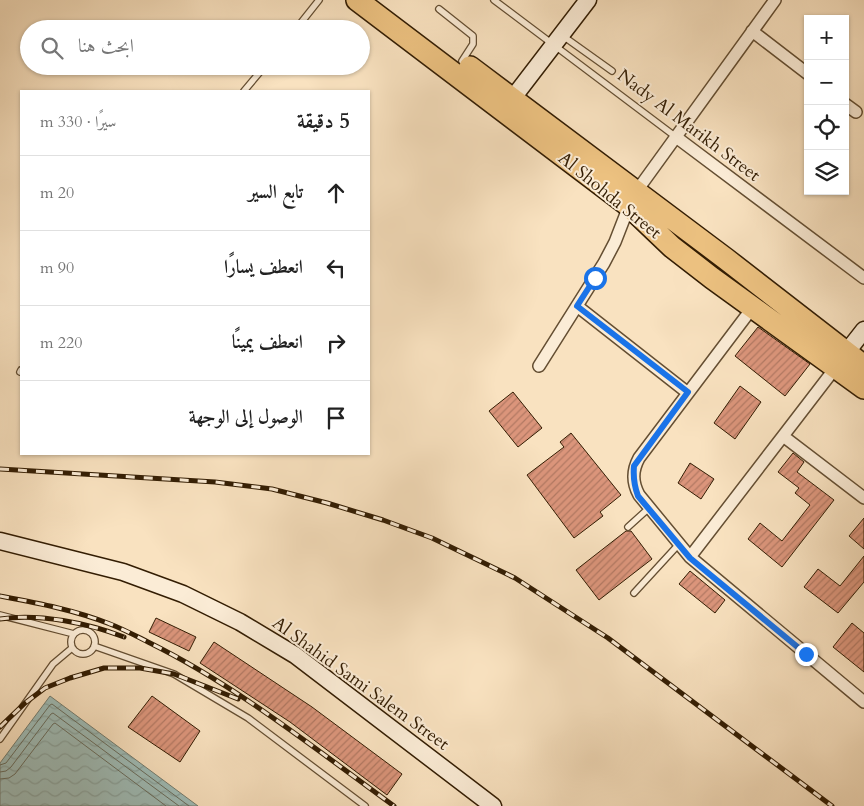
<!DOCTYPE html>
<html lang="ar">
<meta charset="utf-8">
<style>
:root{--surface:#fff;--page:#f6f6f6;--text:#222;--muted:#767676;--line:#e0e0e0}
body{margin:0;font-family:Cardo,Amiri,serif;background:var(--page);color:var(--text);direction:rtl}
.controls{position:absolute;right:15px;top:15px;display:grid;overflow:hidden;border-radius:0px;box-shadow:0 1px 4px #0004}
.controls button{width:45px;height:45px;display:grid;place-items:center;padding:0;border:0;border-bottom:1px solid var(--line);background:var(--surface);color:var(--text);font:25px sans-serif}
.stop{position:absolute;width:15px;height:15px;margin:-11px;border:4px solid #1a73e8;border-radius:50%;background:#fff}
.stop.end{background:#1a73e8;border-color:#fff;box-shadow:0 1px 5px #0008}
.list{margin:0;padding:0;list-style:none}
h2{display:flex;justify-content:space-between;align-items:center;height:65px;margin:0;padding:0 20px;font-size:21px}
h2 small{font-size:16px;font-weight:400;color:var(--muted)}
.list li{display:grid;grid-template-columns:32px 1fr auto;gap:15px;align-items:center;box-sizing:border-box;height:75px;padding:0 20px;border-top:1px solid var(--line)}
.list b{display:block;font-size:19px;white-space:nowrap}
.list em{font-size:16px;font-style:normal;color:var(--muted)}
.icon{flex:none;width:28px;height:28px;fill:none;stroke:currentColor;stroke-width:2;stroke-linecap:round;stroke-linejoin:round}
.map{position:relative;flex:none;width:864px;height:806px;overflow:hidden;direction:ltr}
.search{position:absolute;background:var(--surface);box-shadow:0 1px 4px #0004;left:20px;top:20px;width:350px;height:55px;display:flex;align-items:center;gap:12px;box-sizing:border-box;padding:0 18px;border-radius:28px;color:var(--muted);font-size:19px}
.panel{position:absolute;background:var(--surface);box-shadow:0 1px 4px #0004;left:20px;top:90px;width:350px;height:365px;border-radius:0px;direction:rtl}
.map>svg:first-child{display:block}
</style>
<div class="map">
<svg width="864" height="806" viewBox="0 0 864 806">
<defs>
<pattern id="water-waves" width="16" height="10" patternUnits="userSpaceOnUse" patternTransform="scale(1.25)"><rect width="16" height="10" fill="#9fbdb8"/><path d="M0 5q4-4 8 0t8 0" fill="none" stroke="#89a29d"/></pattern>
<pattern id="building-hatch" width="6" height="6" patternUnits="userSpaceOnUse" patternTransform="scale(1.25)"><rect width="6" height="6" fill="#db957b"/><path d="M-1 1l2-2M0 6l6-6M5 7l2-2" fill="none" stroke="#b27963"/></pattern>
</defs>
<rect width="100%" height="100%" fill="#f9e2c0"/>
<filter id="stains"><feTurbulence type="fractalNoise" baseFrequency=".004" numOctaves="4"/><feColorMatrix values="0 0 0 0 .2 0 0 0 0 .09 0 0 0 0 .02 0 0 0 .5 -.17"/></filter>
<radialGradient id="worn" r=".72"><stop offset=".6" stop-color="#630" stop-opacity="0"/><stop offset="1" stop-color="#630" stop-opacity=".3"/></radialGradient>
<path fill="url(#water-waves)" stroke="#747d70" d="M50,696l148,110h-198v-43z"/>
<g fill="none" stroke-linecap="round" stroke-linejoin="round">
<path stroke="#696d5e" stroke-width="1" d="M0,765l6,-2 44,-58 2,-1 137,102
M0,772l6,-1 5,-4 40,-53 2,-1 126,93
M0,779l9,-1 6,-4 38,-50 2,-1 111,83"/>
</g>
<path fill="url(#building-hatch)" stroke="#331d03" d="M758,327l52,37 -25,32 -50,-40z
M740,386l21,16 -26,37 -21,-16z
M513,392l29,36 -24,19 -29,-36z
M571,433l50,62 -21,17 3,4 -29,22 -47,-63 37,-28 -4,-5z
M793,453l11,9 -7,10 37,28 -52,67 -34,-28 12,-16 22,18 28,-36 -15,-12 4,-5 -21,-16z
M690,463l24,16 -13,20 -23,-16z
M864,518v31l-15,-13z
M626,531h5l21,28 -53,41 -23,-30z
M864,556v26l-26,31 -34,-26 14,-18 22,17z
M690,571l35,29 -10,13 -36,-29z
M156,618l40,19 -7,14 -40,-19z
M852,623l12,10v39l-31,-25z
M214,642l98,65 90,67 -15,21 -97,-73 -90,-59z
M152,696l48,35 -20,31 -52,-35z"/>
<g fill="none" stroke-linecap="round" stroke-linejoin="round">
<g stroke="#644e32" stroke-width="8">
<path id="lane" d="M494,0l182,137
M439,9l34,27v8l-11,17
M296,29l23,-29
M563,36l49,35
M244,91l21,-25
M20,372l1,-2
M628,527l21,-19
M634,593l45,-49
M0,615l74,19
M71 642a12 12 0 1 1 24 0a12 12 0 1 1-24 0Z
M94,646l80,28 74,44 117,88
M0,739l53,-75 19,-16"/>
</g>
<g stroke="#644e32" stroke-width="14">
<path id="street" d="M752,31l56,43
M845,104l11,8
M676,137l188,141
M636,192l139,-192
M577,306l111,87
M753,307l-114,151c-7,13 -7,24 0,37l51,62 174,145
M539,366l65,-103 11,-21 14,-36
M836,367l-53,69 81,62
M690,557l93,-121"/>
</g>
<g stroke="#331d03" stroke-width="19">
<path id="secondary" d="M506,107l82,-107
M846,353l18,-23
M0,541l123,31 60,22 57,28 55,33 198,151"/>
</g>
<g stroke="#331d03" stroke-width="24">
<path id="highway" d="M357,0l272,206 43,41 40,31 152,110
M470,67l256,192 138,107"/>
</g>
<use href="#lane" stroke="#fbecd6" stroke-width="5.5"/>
<use href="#street" stroke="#fbecd6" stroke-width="11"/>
<use href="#secondary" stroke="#fbecd6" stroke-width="16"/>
<use href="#highway" stroke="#ecc180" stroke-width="21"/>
<g stroke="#331d03" stroke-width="5">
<path id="rail" d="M0,469l215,13 57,7 55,14 56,17 49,18 83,40 93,60 224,168
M0,596c37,7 75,14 110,28 13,5 26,12 38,18 89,44 166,106 246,164
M0,619c39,-6 88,4 124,18
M0,727l25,-24 20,-15 25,-10 34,-10h36l34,6 64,25"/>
</g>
<use href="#rail" stroke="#fbecd6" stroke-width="3" stroke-dasharray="9" stroke-linecap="butt"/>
</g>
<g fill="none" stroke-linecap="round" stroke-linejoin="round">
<path stroke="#1a73e8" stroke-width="6" d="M595,278l-18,28 111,86 -54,74c-1,11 0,19 4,30l52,62 116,96"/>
</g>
<g text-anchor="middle" stroke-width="4" stroke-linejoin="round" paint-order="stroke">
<g font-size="18" fill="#331d03" stroke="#fbecd6">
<text transform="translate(689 125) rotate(37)" y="6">Nady Al Marikh Street</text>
<text transform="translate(610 195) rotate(39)" y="6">Al Shohda Street</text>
<text transform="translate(361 683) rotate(36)" y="6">Al Shahid Sami Salem Street</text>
</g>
</g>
<rect width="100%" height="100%" filter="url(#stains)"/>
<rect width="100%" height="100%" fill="url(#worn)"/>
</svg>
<div class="controls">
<button>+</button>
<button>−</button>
<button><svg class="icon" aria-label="locate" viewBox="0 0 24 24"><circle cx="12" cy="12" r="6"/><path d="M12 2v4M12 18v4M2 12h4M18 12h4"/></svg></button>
<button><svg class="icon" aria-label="layers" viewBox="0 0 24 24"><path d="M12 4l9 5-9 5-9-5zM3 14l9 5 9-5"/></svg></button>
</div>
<div class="stop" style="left:595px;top:278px"></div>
<div class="stop end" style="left:806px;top:654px"></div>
<div class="search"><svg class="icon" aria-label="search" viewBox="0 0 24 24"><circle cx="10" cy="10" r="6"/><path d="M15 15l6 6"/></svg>ابحث هنا</div>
<section class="panel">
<h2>5 دقيقة<small>سيرًا · 330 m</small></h2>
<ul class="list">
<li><svg class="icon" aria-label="ahead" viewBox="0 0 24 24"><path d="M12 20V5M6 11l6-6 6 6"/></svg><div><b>تابع السير</b></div><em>20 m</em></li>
<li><svg class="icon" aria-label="left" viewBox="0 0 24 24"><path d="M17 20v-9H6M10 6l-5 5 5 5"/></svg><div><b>انعطف يسارًا</b></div><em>90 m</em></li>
<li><svg class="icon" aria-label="right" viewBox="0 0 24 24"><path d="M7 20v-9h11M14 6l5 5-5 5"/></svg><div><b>انعطف يمينًا</b></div><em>220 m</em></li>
<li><svg class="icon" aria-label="arrive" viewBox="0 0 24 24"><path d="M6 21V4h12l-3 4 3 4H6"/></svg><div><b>الوصول إلى الوجهة</b></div></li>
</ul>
</section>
</div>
